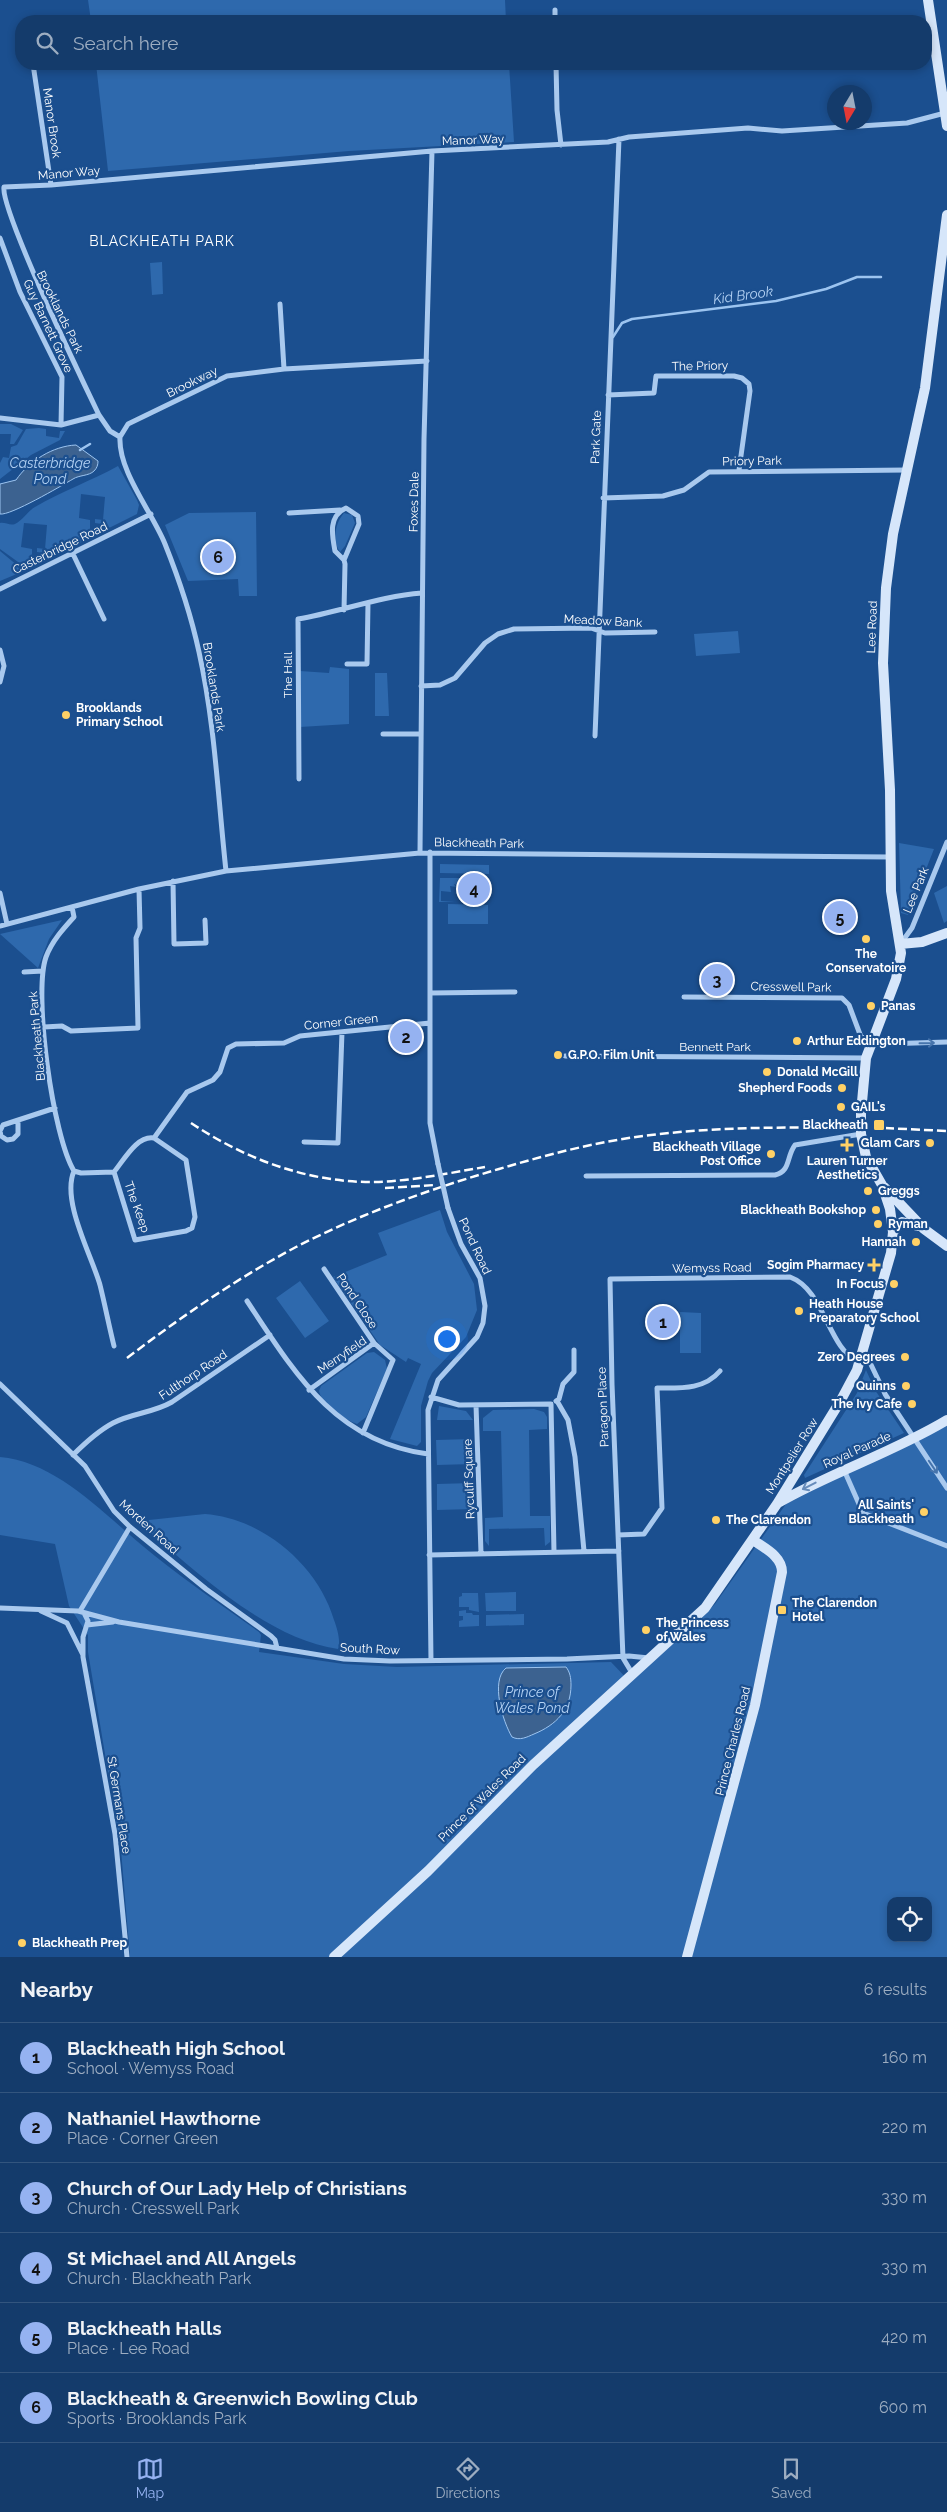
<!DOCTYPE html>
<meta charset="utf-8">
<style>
:root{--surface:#143b6b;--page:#1d4271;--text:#f1f3f6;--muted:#9dadc1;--line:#33557e;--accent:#95b2f1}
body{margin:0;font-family:Raleway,sans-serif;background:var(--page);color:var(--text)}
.controls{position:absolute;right:15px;bottom:15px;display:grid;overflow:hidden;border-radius:10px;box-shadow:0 2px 8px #0003}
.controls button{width:45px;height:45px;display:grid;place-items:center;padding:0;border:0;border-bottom:1px solid var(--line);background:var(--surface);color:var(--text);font:25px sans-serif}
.compass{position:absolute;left:827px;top:85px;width:45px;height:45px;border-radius:50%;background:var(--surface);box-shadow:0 2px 8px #0003;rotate:190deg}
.you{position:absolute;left:446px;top:1338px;width:18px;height:18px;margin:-12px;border:4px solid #fff;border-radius:50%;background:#1a73e8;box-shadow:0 0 0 8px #1a73e833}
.badge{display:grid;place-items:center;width:32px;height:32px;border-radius:50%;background:var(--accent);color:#111;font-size:16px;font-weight:700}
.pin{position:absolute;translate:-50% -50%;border:2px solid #fff;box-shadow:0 1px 5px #0006}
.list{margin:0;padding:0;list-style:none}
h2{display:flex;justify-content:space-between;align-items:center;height:65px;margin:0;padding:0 20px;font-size:21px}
h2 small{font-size:16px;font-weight:400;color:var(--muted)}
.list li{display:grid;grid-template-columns:32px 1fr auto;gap:15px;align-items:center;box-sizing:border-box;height:70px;padding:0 20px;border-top:1px solid var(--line)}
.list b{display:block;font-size:19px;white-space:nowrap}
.list p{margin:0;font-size:16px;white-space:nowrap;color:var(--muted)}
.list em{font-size:16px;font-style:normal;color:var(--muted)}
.icon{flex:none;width:28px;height:28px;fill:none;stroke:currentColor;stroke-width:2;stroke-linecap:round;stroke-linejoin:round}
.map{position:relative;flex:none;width:947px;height:1957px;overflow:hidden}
.search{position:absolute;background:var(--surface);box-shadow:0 2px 8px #0003;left:15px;right:15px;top:15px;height:55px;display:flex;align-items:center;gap:12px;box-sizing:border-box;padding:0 18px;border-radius:20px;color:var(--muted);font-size:19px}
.sheet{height:485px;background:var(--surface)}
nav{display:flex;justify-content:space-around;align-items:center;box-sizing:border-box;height:70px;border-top:1px solid var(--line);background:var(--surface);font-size:14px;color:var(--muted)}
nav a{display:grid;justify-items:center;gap:2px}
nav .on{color:var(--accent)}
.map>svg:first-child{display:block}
</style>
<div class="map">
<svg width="947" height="1957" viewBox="0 0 947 1957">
<rect width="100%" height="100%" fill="#1b4f8f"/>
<path fill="#2e69ad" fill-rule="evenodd" d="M88,0h417l1,21h-415z
M96,64h413l5,78 -165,9 -241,20z
M162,262l1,32 -11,1 -2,-32z
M0,424h11l12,6 -9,14h-4l1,-10h-11z
M39,428l7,1v7l13,2 1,-7h5l-5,9 -29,15 -31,24v-16l3,-6 6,1 2,-11 6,-2 9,-16z
M118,466l19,34 2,5 -2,9 -30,15 -5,-1v-4l-7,-1v-4l8,1 2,-23 -24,-3 -2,24 11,2v15l-12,10 -16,7 -3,-6 -10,4 3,7 -8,1v-5l-7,-1v-4l8,1 2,-24 -23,-2 -3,24 11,2v15l-7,3 -25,-18v-26c5,-1 10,3 15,1 8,-4 13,-13 20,-17 27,-16 56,-26 83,-41z
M256,512l1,84h-18l-1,-17 -50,2 -23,-56 24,-12z
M344,513l8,2 3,8 -10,23 -5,6c-8,-11 -5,-29 4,-39z
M0,551l24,20 -24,10z
M738,631l2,22 -44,3 -2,-22z
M330,667l19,2v55l-49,3v-56l29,2z
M375,673h12l2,43h-14z
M899,843l35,6 -26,66 -7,-2z
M440,864l49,1v9l-49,-1z
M440,878h48v3l-30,-1 -1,5 -3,-1 2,3 -6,-1 1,6 -10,-1v10l14,1h-16z
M947,886v35l-3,2 -10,-30z
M448,904l40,1v19h-40z
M62,920l-13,19 -11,29 -38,-34z
M440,1210l7,22 27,52 3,26 -11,27 -34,36 -4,8 -7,25v36l-4,4 -27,-7 31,-75 -13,-6 -2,4 -26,-17 -47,-68 54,-22 -9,-22z
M300,1281l29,40 -24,17 -29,-40z
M680,1312l21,1v40h-21z
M374,1352l11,8 2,9 -21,48 -9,7c-12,-4 -36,-21 -38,-33l2,-5 46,-33z
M866,1370l9,20 29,43 -99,45 -1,-3 53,-82z
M439,1406l27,5 7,9h-36z
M534,1409l10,3 3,5v12l-18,1 1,86h20v26l-5,4 -1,-18 -55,1v17l-4,-5v-23l18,-1 -2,-86h-18v-13l10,-8z
M947,1423v534h-817l-9,-107 -33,-198v-17l-19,-29 -14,-62 -55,-9v-78c60,5 110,64 155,99 34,27 69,51 104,76l2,3 -2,17 85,12 53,3 214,-5 19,20 63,-56 22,-22 71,-100zM891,1901h37v37h-37z
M472,1439v25l-35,1 -1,-25z
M473,1483v26l-36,1v-26z
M205,1514c57,4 113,51 129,106 3,8 7,21 4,29 -70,-10 -139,-75 -191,-119l-2,-5 4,-5z
M516,1592v19h-30l-1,-18z
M462,1593h16l1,19 -10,-2v-3h-10v-10l3,-1z
M466,1610v3h6l1,2h6v11l-20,1v-6l4,-1v-4h-4v-5z
M524,1614v11l-38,1v-11z"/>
<path fill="#3c6290" stroke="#9cc4f0" d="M76,445l22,16c0,4 -1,7 -4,10 -5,5 -15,4 -21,8 -12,7 -63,37 -73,35v-30l16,-4c13,-19 37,-34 60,-35z
M566,1667c4,5 5,11 5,18 0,25 -15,40 -37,49 -7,3 -14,7 -22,3 -9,-15 -22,-56 -6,-69z"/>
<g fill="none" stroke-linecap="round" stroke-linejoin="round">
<path stroke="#9cc4f0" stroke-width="2.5" d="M613,337l9,-14 10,-4 144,-18 50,-12 31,-12h24
M80,450l10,-6"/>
<path stroke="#a9c9ee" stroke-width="5" d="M555,10v11
M33,64l18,121
M556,64l1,46 4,35
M0,238l20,54 42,85 -1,48
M280,304l4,65
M608,395l46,-2 2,-17h78l8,2 7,6 1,7 -11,79
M0,418l61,7 38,-10
M120,437l8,-13 99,-48 57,-7 143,-8
M603,498l60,-2 21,-6 25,-18 198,-2
M289,513l51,-3
M73,554l31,65
M0,589l151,-75
M344,610l1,-46 -1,-4 -9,-9c-3,-16 -7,-35 11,-43l12,8 1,8 -15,36
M0,650l4,16 -4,16
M347,664h20l1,-61
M421,686l19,-1 15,-7 30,-35 13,-9 16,-5 77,-1 14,5 50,-1
M383,734h38
M595,736l24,-597
M299,779l-1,-160c42,-7 82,-23 124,-26
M430,852v271l8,41
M420,853l4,-414 8,-288
M226,871c-8,-73 -11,-147 -27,-219 -8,-37 -20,-73 -34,-108 -13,-32 -47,-73 -45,-107l-10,-6 -11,-16c-15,-31 -99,-206 -95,-228l47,-2 381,-34 176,-9 21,-5 119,-9 34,3 125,-8 38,-10
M173,881l1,63 32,-1 -1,-23
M0,893l7,31
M72,907l2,10c-11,12 -22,24 -28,40 -13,37 7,180 28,214
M0,926l139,-37 87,-18 194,-18 471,4
M901,943l11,-15 35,-86
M24,972l19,-1
M430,993l85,-1
M684,997l158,1 7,7 12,32 22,7 64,-2
M44,1027l18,-1 9,5 67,-3 -2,-90 4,-10 -1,-39
M565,1056l301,2
M18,1120v14l-5,5 -6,1 -6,-4 -1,-5 3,-6 52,-17
M154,1138l33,-46 26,-12 7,-8 8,-24 8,-4 48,-1 16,-7 130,-13
M304,1142l34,1 4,-111
M74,1171l7,2 33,-1c10,-12 23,-37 40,-34l32,22 9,57 -3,11 -6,3 -51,9 -21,-68
M74,1171c-13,30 18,85 26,114 5,20 9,41 14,61
M586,1176l189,-1c16,-4 11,-18 20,-30l66,-11
M324,1269l50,74
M247,1301c47,71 88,141 181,153
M864,1350l21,44 62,94
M0,1384l85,82 29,45 16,16 76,62 65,47 4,4 2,8
M309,1390l65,-47 19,17 -30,73
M431,1397l28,8 92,-1 3,148
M556,1401l3,-2 4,-15 11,-12v-22
M557,1401l11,19 7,37 9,94
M476,1405l5,148
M73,1455c12,-12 25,-24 40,-32 19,-10 40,-10 59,-21l98,-67
M844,1470l19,43 84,33
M618,1535l26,-1 18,-26 -5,-120c23,0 47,2 63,-17
M429,1555l190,-4
M0,1608l78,3 41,11 225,37 46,2 177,-2 62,-3 20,2
M41,1611l26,12 16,32
M80,1611l50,-84
M84,1613l4,8 -5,16v20l32,177 12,123
M87,1625l26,-3
M431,1661l-3,-251 10,-30 39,-43 6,-14 2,-17 -5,-28 -19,-34 -13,-36
M632,1673l-9,-15 -11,-274 -2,-105 180,-2c35,13 37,70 69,86"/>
<path stroke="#d6e6fa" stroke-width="10" d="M928,0l19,126
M900,944l22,-2 25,-9
M861,1113l5,-55 30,-79 5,-26 -10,-62 -1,-101 -7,-127 3,-75 7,-54 32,-146 22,-173
M884,1187l40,42 23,17
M893,1232l9,-10 16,4
M778,1503c54,-31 116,-51 169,-83
M334,1957l94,-86 105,-106 172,-157 72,-104 64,-104 16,-30 34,-117 2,-21 -3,-23 -8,-24 -16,-28 -5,-23
M687,1957l68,-252 27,-133c0,-16 -18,-24 -29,-32"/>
<path stroke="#fff" stroke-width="2.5" stroke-dasharray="9 4" stroke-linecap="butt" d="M191,1123c54,36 118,60 184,59 37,-1 74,-9 110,-15
M885,1128l62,3
M385,1188l50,-3
M127,1358c54,-41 109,-79 169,-111 64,-33 134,-58 203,-78 50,-15 101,-28 152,-34 66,-8 132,-8 198,-7"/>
<path stroke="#a9c9ee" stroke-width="5" d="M438,1164l10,44"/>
<path stroke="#d6e6fa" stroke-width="10" d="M861,1134v-21"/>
</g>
<defs><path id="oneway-shaft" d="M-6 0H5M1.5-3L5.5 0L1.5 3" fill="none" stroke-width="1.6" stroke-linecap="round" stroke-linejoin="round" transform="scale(1.25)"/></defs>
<g stroke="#4674ac">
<use href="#oneway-shaft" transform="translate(927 1043) rotate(-1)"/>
<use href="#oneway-shaft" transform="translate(933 1467) rotate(56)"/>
</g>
<use stroke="#668bba" href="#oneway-shaft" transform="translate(809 1486) rotate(153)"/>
<g fill="#ffd166" stroke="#1b4f8f" stroke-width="2">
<circle cx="66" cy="715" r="5"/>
<circle cx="866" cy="939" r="5"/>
<circle cx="871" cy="1006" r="5"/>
<circle cx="797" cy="1041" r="5"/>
<circle cx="558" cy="1055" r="5"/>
<circle cx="767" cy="1072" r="5"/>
<circle cx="842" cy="1088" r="5"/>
<circle cx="841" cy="1107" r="5"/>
<rect x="873" y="1119" width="12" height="12" rx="2.5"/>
<circle cx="930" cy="1143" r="5"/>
<path d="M844.5 1137.5h5v5h5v5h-5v5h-5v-5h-5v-5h5z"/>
<circle cx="771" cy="1154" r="5"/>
<circle cx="868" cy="1191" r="5"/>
<circle cx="876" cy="1210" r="5"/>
<circle cx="878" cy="1224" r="5"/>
<circle cx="916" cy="1242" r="5"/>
<path d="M871.5 1257.5h5v5h5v5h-5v5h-5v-5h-5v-5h5z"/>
<circle cx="894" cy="1284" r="5"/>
<circle cx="799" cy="1311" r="5"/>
<circle cx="905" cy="1357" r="5"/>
<circle cx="906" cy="1386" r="5"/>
<circle cx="912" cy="1404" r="5"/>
<circle cx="924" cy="1512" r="5"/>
<circle cx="716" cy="1520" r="5"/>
<rect x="777" y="1605" width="10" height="10" rx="2.5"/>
<circle cx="646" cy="1630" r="5"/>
<circle cx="22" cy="1943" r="5"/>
</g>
<g text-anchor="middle" stroke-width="4.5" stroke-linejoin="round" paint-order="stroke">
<g font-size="12" fill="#fff" stroke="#1b4f8f">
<text transform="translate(52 123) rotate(82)" y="4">Manor Brook</text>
<text transform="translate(473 140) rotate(-2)" y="4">Manor Way</text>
<text transform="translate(69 173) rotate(-5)" y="4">Manor Way</text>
<text transform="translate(60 312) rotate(64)" y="4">Brooklands Park</text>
<text transform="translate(48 326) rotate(65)" y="4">Guy Barnett Grove</text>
<text transform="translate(700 366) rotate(-1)" y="4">The Priory</text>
<text transform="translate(192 382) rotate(-26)" y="4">Brookway</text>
<text transform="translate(596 437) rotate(-88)" y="4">Park Gate</text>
<text transform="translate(752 461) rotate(-1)" y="4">Priory Park</text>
<text transform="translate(414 502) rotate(-89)" y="4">Foxes Dale</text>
<text transform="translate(60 548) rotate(-26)" y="4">Casterbridge Road</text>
<text transform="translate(603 621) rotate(3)" y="4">Meadow Bank</text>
<text transform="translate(872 627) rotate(-88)" y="4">Lee Road</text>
<text transform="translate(288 675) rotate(-90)" y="4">The Hall</text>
<text transform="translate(214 687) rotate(81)" y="4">Brooklands Park</text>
<text transform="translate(479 843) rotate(1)" y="4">Blackheath Park</text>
<text transform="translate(916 890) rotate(-68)" y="4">Lee Park</text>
<text transform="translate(791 987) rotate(1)" y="4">Cresswell Park</text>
<text transform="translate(341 1022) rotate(-6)" y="4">Corner Green</text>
<text transform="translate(37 1036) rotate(-95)" y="4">Blackheath Park</text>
<text x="715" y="1051">Bennett Park</text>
<text transform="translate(137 1207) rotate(70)" y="4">The Keep</text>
<text transform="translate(475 1246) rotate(65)" y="4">Pond Road</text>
<text transform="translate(712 1268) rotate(-1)" y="4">Wemyss Road</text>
<text transform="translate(357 1301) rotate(56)" y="4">Pond Close</text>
<text transform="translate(342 1355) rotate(-34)" y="4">Merryfield</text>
<text transform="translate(193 1375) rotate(-34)" y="4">Fulthorp Road</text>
<text transform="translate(603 1407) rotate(-92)" y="4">Paragon Place</text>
<text transform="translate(857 1450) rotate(-24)" y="4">Royal Parade</text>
<text transform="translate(792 1456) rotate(-58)" y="4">Montpelier Row</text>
<text transform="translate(469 1479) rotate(-92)" y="4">Ryculff Square</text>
<text transform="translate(149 1527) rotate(42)" y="4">Morden Road</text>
<text transform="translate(370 1649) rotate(3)" y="4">South Row</text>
<text transform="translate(733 1741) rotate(-76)" y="4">Prince Charles Road</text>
<text transform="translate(482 1798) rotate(-45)" y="4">Prince of Wales Road</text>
<text transform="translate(119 1805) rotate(81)" y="4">St Germans Place</text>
</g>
<g font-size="12" font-weight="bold" fill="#fff" stroke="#1b4f8f" text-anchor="start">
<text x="76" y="712">Brooklands<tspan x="76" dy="14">Primary School</tspan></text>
<text x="866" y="958" text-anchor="middle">The<tspan x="866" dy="14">Conservatoire</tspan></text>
<text x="881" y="1010">Panas</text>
<text x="807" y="1045">Arthur Eddington</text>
<text x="568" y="1059">G.P.O. Film Unit</text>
<text x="777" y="1076">Donald McGill</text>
<text x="832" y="1092" text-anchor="end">Shepherd Foods</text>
<text x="851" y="1111">GAIL's</text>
<text x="868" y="1129" text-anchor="end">Blackheath</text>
<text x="920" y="1147" text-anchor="end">Glam Cars</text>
<text x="761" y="1151" text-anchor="end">Blackheath Village<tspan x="761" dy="14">Post Office</tspan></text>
<text x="847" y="1165" text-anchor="middle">Lauren Turner<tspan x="847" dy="14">Aesthetics</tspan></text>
<text x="878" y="1195">Greggs</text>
<text x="866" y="1214" text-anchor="end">Blackheath Bookshop</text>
<text x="888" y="1228">Ryman</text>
<text x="906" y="1246" text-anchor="end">Hannah</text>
<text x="864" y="1269" text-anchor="end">Sogim Pharmacy</text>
<text x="884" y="1288" text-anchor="end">In Focus</text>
<text x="809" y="1308">Heath House<tspan x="809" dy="14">Preparatory School</tspan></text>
<text x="895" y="1361" text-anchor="end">Zero Degrees</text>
<text x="896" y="1390" text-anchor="end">Quinns</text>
<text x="902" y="1408" text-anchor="end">The Ivy Cafe</text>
<text x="914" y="1509" text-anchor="end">All Saints'<tspan x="914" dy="14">Blackheath</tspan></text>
<text x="726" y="1524">The Clarendon</text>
<text x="792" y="1607">The Clarendon<tspan x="792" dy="14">Hotel</tspan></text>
<text x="656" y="1627">The Princess<tspan x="656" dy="14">of Wales</tspan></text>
<text x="32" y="1947">Blackheath Prep</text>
</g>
<g font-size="14" letter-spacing="1" fill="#fff" stroke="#1b4f8f">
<text x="162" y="246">BLACKHEATH PARK</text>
</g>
<g font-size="14" font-style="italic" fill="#b5d3f5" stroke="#1b4f8f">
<text transform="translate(743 295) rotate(-8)" y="5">Kid Brook</text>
<text x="50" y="468">Casterbridge<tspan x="50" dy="16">Pond</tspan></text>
<text x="532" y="1697">Prince of<tspan x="532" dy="16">Wales Pond</tspan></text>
</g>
</g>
</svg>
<div class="controls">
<button><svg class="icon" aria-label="locate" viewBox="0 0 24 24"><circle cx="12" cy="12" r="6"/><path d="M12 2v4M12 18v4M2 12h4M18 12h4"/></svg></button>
</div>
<svg class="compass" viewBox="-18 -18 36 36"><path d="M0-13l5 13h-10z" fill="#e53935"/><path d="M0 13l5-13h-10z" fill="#9dadc1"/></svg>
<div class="you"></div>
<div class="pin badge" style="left:663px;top:1322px">1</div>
<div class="pin badge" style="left:406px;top:1037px">2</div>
<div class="pin badge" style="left:717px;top:980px">3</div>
<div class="pin badge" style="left:474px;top:889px">4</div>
<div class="pin badge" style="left:840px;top:917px">5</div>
<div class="pin badge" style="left:218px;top:557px">6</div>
<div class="search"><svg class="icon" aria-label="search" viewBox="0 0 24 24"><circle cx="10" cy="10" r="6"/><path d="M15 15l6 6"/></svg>Search here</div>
</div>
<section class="sheet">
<h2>Nearby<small>6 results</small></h2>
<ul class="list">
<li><span class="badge">1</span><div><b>Blackheath High School</b><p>School · Wemyss Road</p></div><em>160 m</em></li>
<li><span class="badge">2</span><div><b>Nathaniel Hawthorne</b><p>Place · Corner Green</p></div><em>220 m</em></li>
<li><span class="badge">3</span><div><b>Church of Our Lady Help of Christians</b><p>Church · Cresswell Park</p></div><em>330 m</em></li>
<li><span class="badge">4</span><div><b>St Michael and All Angels</b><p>Church · Blackheath Park</p></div><em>330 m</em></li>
<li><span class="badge">5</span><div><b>Blackheath Halls</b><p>Place · Lee Road</p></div><em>420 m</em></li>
<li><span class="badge">6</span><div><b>Blackheath &amp; Greenwich Bowling Club</b><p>Sports · Brooklands Park</p></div><em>600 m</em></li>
</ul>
</section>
<nav>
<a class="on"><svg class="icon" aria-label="map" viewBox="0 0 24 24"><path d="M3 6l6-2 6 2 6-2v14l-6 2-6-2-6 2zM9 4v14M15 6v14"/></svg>Map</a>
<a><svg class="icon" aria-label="directions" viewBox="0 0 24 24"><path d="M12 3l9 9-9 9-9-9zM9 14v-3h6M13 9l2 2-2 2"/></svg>Directions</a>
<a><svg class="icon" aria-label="saved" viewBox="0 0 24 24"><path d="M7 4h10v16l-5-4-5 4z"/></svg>Saved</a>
</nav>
